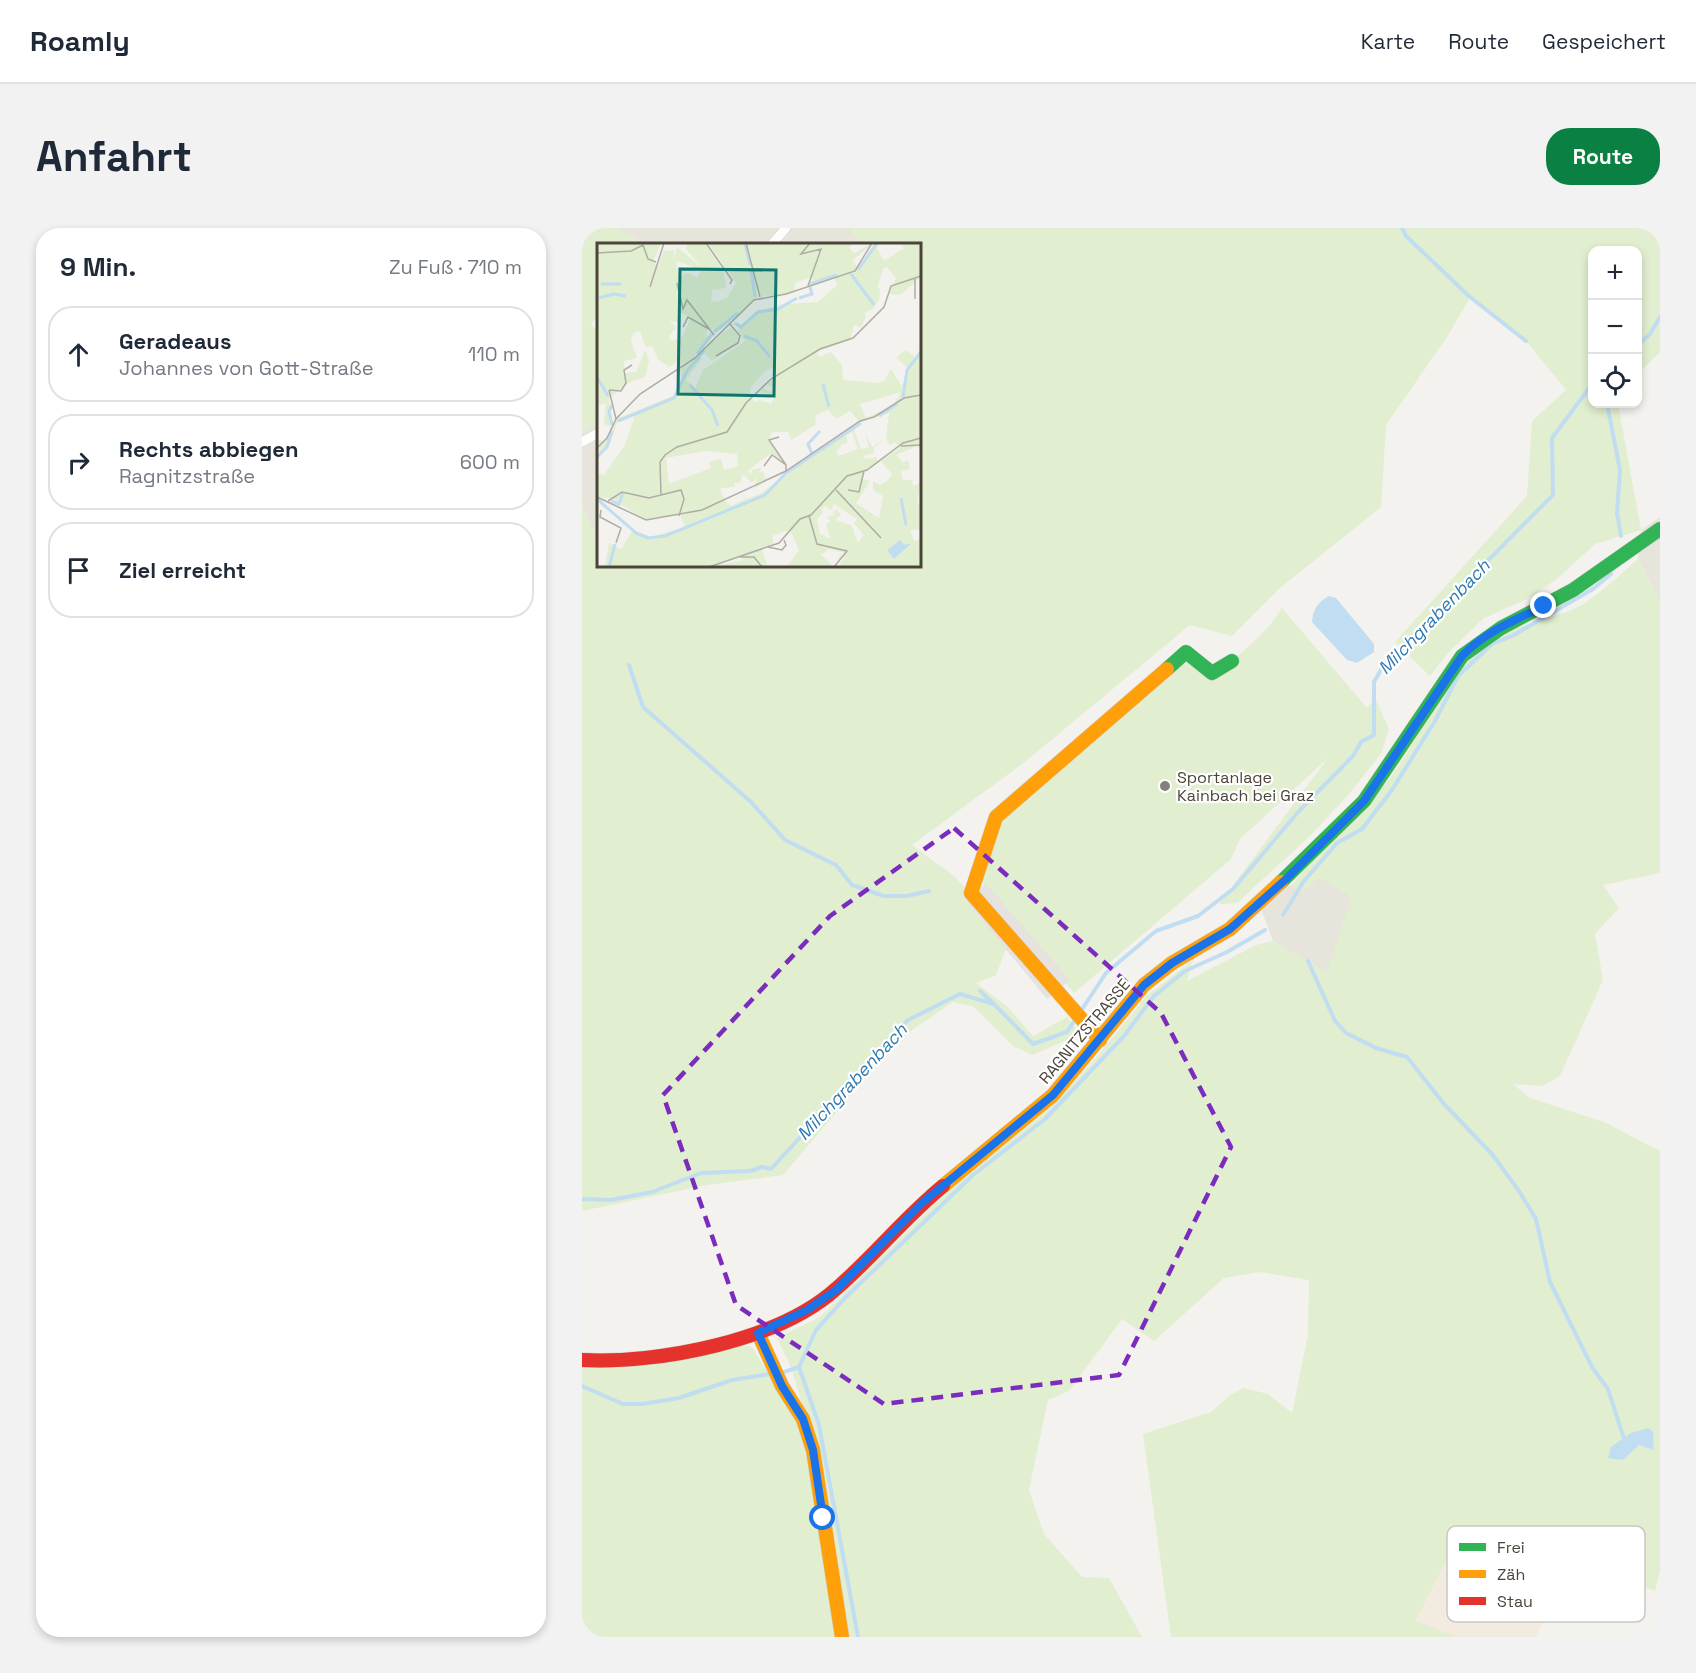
<!DOCTYPE html>
<html lang="de">
<meta charset="utf-8">
<style>
:root{--surface:#fff;--page:#f2f2f3;--text:#1f2937;--muted:#747a83;--line:#e0e1e3;--accent:#0b8043}
body{margin:0;font-family:"Space Grotesk",sans-serif;background:var(--page);color:var(--text)}
.controls{position:absolute;right:18px;top:18px;display:grid;overflow:hidden;border-radius:12px;box-shadow:0 3px 9px #0003}
.controls button{width:54px;height:54px;display:grid;place-items:center;padding:0;border:0;border-bottom:2px solid var(--line);background:var(--surface);color:var(--text);font:30px sans-serif}
.stop{position:absolute;width:18px;height:18px;margin:-14px;border:4px solid #1a73e8;border-radius:50%;background:#fff}
.stop.end{background:#1a73e8;border-color:#fff;box-shadow:0 2px 6px #0008}
.list{margin:0;padding:0;list-style:none}
h2{display:flex;justify-content:space-between;align-items:center;height:78px;margin:0;padding:0 24px;font-size:26px}
h2 small{font-size:20px;font-weight:400;color:var(--muted)}
.list li{display:grid;grid-template-columns:39px 1fr auto;gap:18px;align-items:center;box-sizing:border-box;height:96px;margin:0 12px 12px;padding:0 12px;border:2px solid var(--line);border-radius:24px}
.list b{display:block;font-size:22px;white-space:nowrap}
.list p{margin:0;font-size:20px;white-space:nowrap;color:var(--muted)}
.list em{font-size:20px;font-style:normal;color:var(--muted)}
.icon{flex:none;width:33px;height:33px;fill:none;stroke:currentColor;stroke-width:2;stroke-linecap:round;stroke-linejoin:round}
.map{position:relative;flex:none;width:1078px;height:1409px;overflow:hidden;border-radius:24px}
header{display:flex;align-items:center;gap:36px;box-sizing:border-box;height:84px;padding:0 30px;background:var(--surface);border-bottom:2px solid var(--line)}
header strong{font-size:28px}
nav{display:flex;gap:33px;margin-inline-start:auto;font-size:21px}
.intro{display:flex;align-items:center;justify-content:space-between;box-sizing:border-box;height:144px;padding:0 36px}
h1{margin:0;font-size:42px}
.button{padding:15px 27px;border-radius:24px;background:var(--accent);color:#fff;font-size:21px;font-weight:700}
main{display:flex;gap:36px;padding:0 36px}
aside{flex:1;background:var(--surface);border-radius:24px;box-shadow:0 3px 9px #0003}
.map>svg:first-child{display:block}
</style>
<header>
<strong>Roamly</strong>
<nav><a>Karte</a><a>Route</a><a>Gespeichert</a></nav>
</header>
<div class="intro"><h1>Anfahrt</h1><a class="button">Route</a></div>
<main>
<aside>
<h2>9 Min.<small>Zu Fuß · 710 m</small></h2>
<ul class="list">
<li><svg class="icon" aria-label="ahead" viewBox="0 0 24 24"><path d="M12 20V5M6 11l6-6 6 6"/></svg><div><b>Geradeaus</b><p>Johannes von Gott-Straße</p></div><em>110 m</em></li>
<li><svg class="icon" aria-label="right" viewBox="0 0 24 24"><path d="M7 20v-9h11M14 6l5 5-5 5"/></svg><div><b>Rechts abbiegen</b><p>Ragnitzstraße</p></div><em>600 m</em></li>
<li><svg class="icon" aria-label="arrive" viewBox="0 0 24 24"><path d="M6 21V4h12l-3 4 3 4H6"/></svg><div><b>Ziel erreicht</b></div></li>
</ul>
</aside>
<div class="map">
<svg width="1078" height="1409" viewBox="0 0 1078 1409">
<rect width="100%" height="100%" fill="#f4f2ee"/>
<path fill="#e7e4dc" d="M33,0h347l-102,16h-214z
M16,195v119l-16,-38v-72z
M1078,289v85l-22,-43 3,-29z
M737,649l33,19 -25,77 -54,-32 -14,-37 26,-24 6,6z"/>
<path fill="#f3ebdf" d="M878,1305l32,25 63,29 -18,50h-79l-42,-15z"/>
<path fill="#e1eecf" fill-rule="evenodd" d="M0,0h33l31,16h-48v70l-7,11 7,5v93l-16,9z
M267,0h811v124l-22,22v-124h-45v154h25l23,126 -46,14 -37,34 -27,19 -47,21 -35,34 -19,24 -35,-34 132,-146 5,-75 34,-31 -40,-49 -56,-43 -23,39 -61,88 -5,82 -101,81 -48,48 -42,-11 -164,136 -114,84 42,31 18,19 -6,6 40,48 -10,26 -20,8 31,23 26,30 34,-19 13,17 -47,21 -20,-9 -39,-39 -21,-5 -41,28 -39,39 -90,106 -76,10 -125,26v-707l16,38v24h322v-322h-60z
M1056,331l22,43v271l-57,12 16,23 -24,26 8,46 -43,96 -18,10 -29,-2 17,14 74,24 56,29v420l-5,20 -19,-7 -8,8 -59,1 -77,-35 -32,-25 -44,88 42,16h-287l-28,-203 68,-22 19,-17 14,-7 24,6 24,19 16,-78 1,-55 -49,-8 -36,6 -70,63 -32,-22 -53,72 -21,9 -19,90 15,44 38,43 27,1 33,59h-560v-271c19,2 37,3 56,-1 29,-5 87,-25 114,-18l63,102 -24,-82 -14,-29 43,-21 128,-126 103,-84 45,-49 51,-63 46,-35 -6,21 69,-36 17,-4 54,31 25,-76 -33,-18 -16,14 -12,-6c34,-41 77,-75 107,-119 24,-34 50,-97 82,-121 27,-19 58,-23 89,-35 22,-8 51,-36 69,-52zM1071,1204l1,17 -15,-4 -16,15 -12,-13z
M700,380l85,100 8,-10 14,31 -8,25 -32,40 -38,41 -74,68 -18,1 109,-146 -87,80 -11,22 -156,133 -93,-112 12,-55 193,-174 26,21c26,-15 54,-39 70,-65z"/>
<path fill="#e6e3df" d="M404,655l84,97 -23,19 -81,-98z"/>
<path fill="#c0ddf1" d="M747,368l7,2 38,46v8l-17,11 -10,-3 -35,-38c1,-13 6,-20 17,-26z
M1066,1200l5,4 1,18 -15,-5 -16,15 -15,-2 3,-11 20,-14z"/>
<g fill="none" stroke-linecap="round" stroke-linejoin="round">
<path stroke="#c0ddf1" stroke-width="4" d="M820,0l4,8 64,61 56,44
M1056,117l12,-11 10,-17
M1025,176l13,66 -3,43 4,23
M47,437l14,42 108,95 34,38 51,25 16,20 32,11h23l22,-5
M701,687l21,-34 33,-38 25,-14 30,-39 43,-69 23,-45 34,-32 20,-8 81,-47 18,-15
M726,733l27,60 11,12 30,15 31,9 37,47 48,50 27,37 17,28 14,63 42,85 16,22 17,53
M398,763l13,12
M0,971l29,1 41,-8 49,-19 49,-2 12,-4 9,2 137,-149 52,-26 34,10 39,40 34,-12 39,-59 50,-42 42,-15 35,-27 66,-78 54,-55 8,-14 13,-7v-53l9,-16 170,-171 -1,-57 41,-55
M202,1144l15,-5
M0,1158l41,18h19l37,-6 53,-18 38,-6
M276,1409l-39,-212 -20,-58 17,-37 29,-32 128,-123 72,-56 79,-83 30,-40 31,-25 42,-19 38,-22"/>
<g stroke="#d2d0cb" stroke-width="10">
<path id="street" d="M190,16l14,-16
M0,214l16,-9"/>
</g>
<g stroke="#d3cfc5" stroke-width="15">
<path id="fast" d="M585,441l19,-17 26,21 20,-12
M699,654l83,-81 98,-145 39,-28 72,-38 87,-61"/>
</g>
<g stroke="#d3cfc5" stroke-width="15">
<path id="slow" d="M518,812l-129,-147 25,-76 171,-148
M361,958l110,-91 91,-110 28,-22 58,-34 51,-47
M176,1105l24,53 21,33 10,31 29,187"/>
</g>
<g stroke="#d3cfc5" stroke-width="15">
<path id="jam" d="M0,1132c76,4 197,-19 255,-72 37,-32 68,-71 106,-102"/>
</g>
<use href="#street" stroke="#fdfdfc" stroke-width="9"/>
<use href="#fast" stroke="#30b455" stroke-width="14"/>
<use href="#slow" stroke="#ff9f0a" stroke-width="14"/>
<use href="#jam" stroke="#e5322d" stroke-width="14"/>
</g>
<g fill="none" stroke-linecap="round" stroke-linejoin="round">
<path stroke="#1a73e8" stroke-width="8" d="M241,1290l-10,-68 -10,-31 -21,-33 -24,-53 49,-23 29,-20 86,-87 131,-108 91,-110 28,-22 58,-34 55,-49 79,-79 98,-145c23,-24 53,-36 82,-50"/>
</g>
<path fill="none" stroke="#7b2cbf" stroke-width="4.5" stroke-dasharray="12 8" stroke-linejoin="round" d="M372,600l207,185 70,134 -112,228 -235,29 -148,-99 -73,-210 167,-179z"/>
<circle fill="#868178" stroke="#fff" stroke-width="2" cx="583" cy="558" r="6"/>
<g text-anchor="middle" stroke-width="4.5" stroke-linejoin="round" paint-order="stroke">
<g font-size="16" fill="#4b4439" stroke="#fff" text-anchor="start">
<text x="595" y="555">Sportanlage<tspan x="595" dy="18">Kainbach bei Graz</tspan></text>
</g>
<g font-size="16" fill="#4b4439" stroke="#fff">
<text transform="translate(502 803) rotate(-50)" y="6">RAGNITZSTRASSE</text>
</g>
<g font-size="18" font-style="italic" fill="#2e7ab2" stroke="#fff">
<text transform="translate(852 389) rotate(-46)" y="6">Milchgrabenbach</text>
<text transform="translate(270 854) rotate(-47)" y="6">Milchgrabenbach</text>
</g>
</g>
<g transform="translate(15 15)">
<rect width="324" height="324" fill="#f4f2ee"/>
<path d="M0,0h64l-8,18 5,5 6,-15 10,-1 -1,9 4,-12 24,20 -15,-18 1,-6h19l17,25 3,20 -14,2 -1,11 4,1 12,-4 9,-15 -28,-40h146l-5,5 5,5 19,-10 -21,18 8,8 15,-26h4l-2,5 7,13 20,-13 -3,-5h20v34l-21,18 -12,-1 8,-16 -9,-11 -4,2 -6,19 3,1 -1,11 -6,9 -9,4 2,4 -5,10 -7,-2 -4,15 -34,12 4,5 11,-5 11,13 1,15 35,3 6,-2 7,-12 11,18 5,-20 -11,-9 9,-8 10,7 6,-8v100l-4,-3 -21,9 7,8 5,-3 2,9 -9,2 2,9h9l1,6 8,-3 -4,20 4,1v26h-11l4,11 7,-3v29h-78l-4,-3 7,-7 -8,3v-2l7,-5 -16,-4 -8,6 10,9 -7,3h-37l12,-17 -8,-18 -5,-1 -14,5 2,9 -13,3 7,19h-58l34,-7 -4,-4 -32,11 -103,-1 4,-23 12,6 12,-19 18,7 34,-10 -5,-12 -34,5 -35,-22 -14,-1v-24l7,2 21,-30 10,-30 -18,7 -8,24 -9,10 -3,-26 1,9 6,3 12,-23 57,-23 9,-16 -2,-13 19,-12 3,3 -16,22 9,8 8,-18 42,-29 -8,-10 2,-3 -8,-5 11,3 15,-15 27,-7 34,-2 19,-17 -3,-8 -19,6 -4,-6 -16,6 -1,10 -8,2 -25,1 -5,-7 2,8 -38,33 -12,-1 -2,6 5,1 -17,21 -14,8 -2,-4 -9,6 -11,-8 -6,-13 -6,2 -6,-17 -7,2 -2,8 6,17 -13,3 1,12 11,-1 9,-22 4,11 -4,16 -19,7 -17,15 1,27 -6,-2 2,-21 -7,2 -2,25zM79,18l25,9 -4,8 -9,-5 -9,4zM82,69l12,5 -8,19 -11,5 -3,-5 7,-8 -6,-7 9,1zM176,125l3,9 -9,7 6,4 -3,4 -7,-4 -3,4 14,6 -3,6 -11,-4 -6,2 -5,-8 2,-7 15,-17zM304,149l-9,15 -26,11 -6,-14zM231,167l8,9 14,-8 9,10 -99,73 -14,5 -3,-6 2,6 -14,7 -6,-5 -5,-13 15,-1 -1,-4h6l3,-9 9,9 5,-6 -3,12 12,-8 -3,-10 -4,2 2,-5 -9,2 -1,5 -3,-4 13,-11 10,-6 13,8 -16,-22 4,-8h16l3,8 24,-15 1,-10zM292,170l-3,27 4,5 5,-3 5,6 -19,13 11,13 -5,7 -7,4 -7,-4v9l10,6 -4,22 -23,-15 14,-22 -8,-2 2,-7 15,-9 -3,-6 -11,2 -2,-3 11,-3v-5l9,-8 -11,7 -7,-14 4,14 -8,2 -7,-19 10,-9zM255,189l6,17 -19,7 -3,-3 6,-9 6,-1 -2,-8zM108,208l32,3 1,12 -14,4 -3,-11 -12,3 2,6 -42,16 -3,-26zM237,261l23,15 -3,4 10,12 -6,8 -6,-17 -16,-6 5,-6 -5,-5 -4,5h4l-9,4 3,3 -4,4 5,14 -11,-5 -3,-15 6,-7 -2,-3 5,-3 5,4zM303,297l6,6 6,-3 -18,16 -7,-9zM134,84l8,10 -1,6 -26,18 -10,-11z" fill="#e1eecf" fill-rule="evenodd"/>
<path d="M303,297l5,5 7,-2 -18,16 -7,-9z" fill="#c0ddf1"/>
<path fill="none" stroke="#c0ddf1" stroke-width="3" d="M148,1l5,21M154,27l4,27M261,27l19,-27M254,31l23,31M4,41h20M213,41l27,-9M2,55l14,-4 13,2M202,55l13,-4 -2,-7M138,80l6,4 17,-15 20,-3 19,-11M117,89l24,-19M147,93l13,5 13,16M100,111l15,-20M0,134l11,19M226,141l6,23M93,142l22,25 6,16M306,154l4,-27 14,-18M15,162l-3,6 3,14M282,173l18,-12M21,178l56,-23 13,-27 17,-20M215,211l-4,-10 12,-13M0,214l10,-10 5,-16M304,255l5,27M0,256l39,34 12,5 17,-2 100,-41 21,-22 75,-50M14,258l8,3 4,-11M12,324l6,-23"/>
<path fill="none" stroke="#b0aca6" stroke-width="1.5" d="M109,0l26,37 -2,4M149,0l14,54M0,10l34,-2 12,-6 5,14 8,3M80,40l6,26 4,-9 27,35M211,43l13,-37 -20,5 9,-11M53,44l14,-44M318,56v-20M86,84l5,-10 21,12M119,113l22,-13 2,-7 -11,-13M12,147l12,1 5,-8 -2,-13 8,-5M12,147l7,29M182,194l-10,3 17,25M304,203l20,-1M0,205l10,-10 9,-19 24,-25 55,-36 59,-58 32,-6 69,-23 17,-28M167,223l8,-11 14,10v6M239,247l45,48M251,247l11,2 5,-21M64,252l20,-5 3,9 -5,17M0,254l49,23 56,-10 84,-39 74,-50 14,-4 30,-19 17,-3M11,258l14,-9 27,6 12,-3 -1,-33 5,-7 12,-8 50,-15 19,-29 25,-24 49,-30 33,-11 31,-31 7,-21 30,-10M4,267l-1,7 21,11 -5,15M212,273l8,28 30,7 -13,16M171,304l14,3 4,-5 -2,-5M143,314h14l8,10M112,324l70,-24 21,-24 11,-4 36,-39 20,-6 36,-27 18,-5"/>
<path fill="#0f766e" fill-opacity="0.15" stroke="#0f766e" stroke-width="3" d="M83,26l96,1 -2,126 -96,-2z"/>
<rect width="324" height="324" fill="none" stroke="#4b4439" stroke-width="3"/>
</g>
<rect x="865" y="1298" width="198" height="96" rx="9" fill="#fff" stroke="#c9c7c4" stroke-width="1.5"/>
<rect x="877" y="1315" width="27" height="8" fill="#30b455"/>
<rect x="877" y="1342" width="27" height="8" fill="#ff9f0a"/>
<rect x="877" y="1369" width="27" height="8" fill="#e5322d"/>
<g font-size="16" fill="#4b4439">
<text x="915" y="1325">Frei</text>
<text x="915" y="1352">Zäh</text>
<text x="915" y="1379">Stau</text>
</g>
</svg>
<div class="controls">
<button>+</button>
<button>−</button>
<button><svg class="icon" aria-label="locate" viewBox="0 0 24 24"><circle cx="12" cy="12" r="6"/><path d="M12 2v4M12 18v4M2 12h4M18 12h4"/></svg></button>
</div>
<div class="stop" style="left:241px;top:1290px"></div>
<div class="stop end" style="left:962px;top:378px"></div>
</div>
</main>
